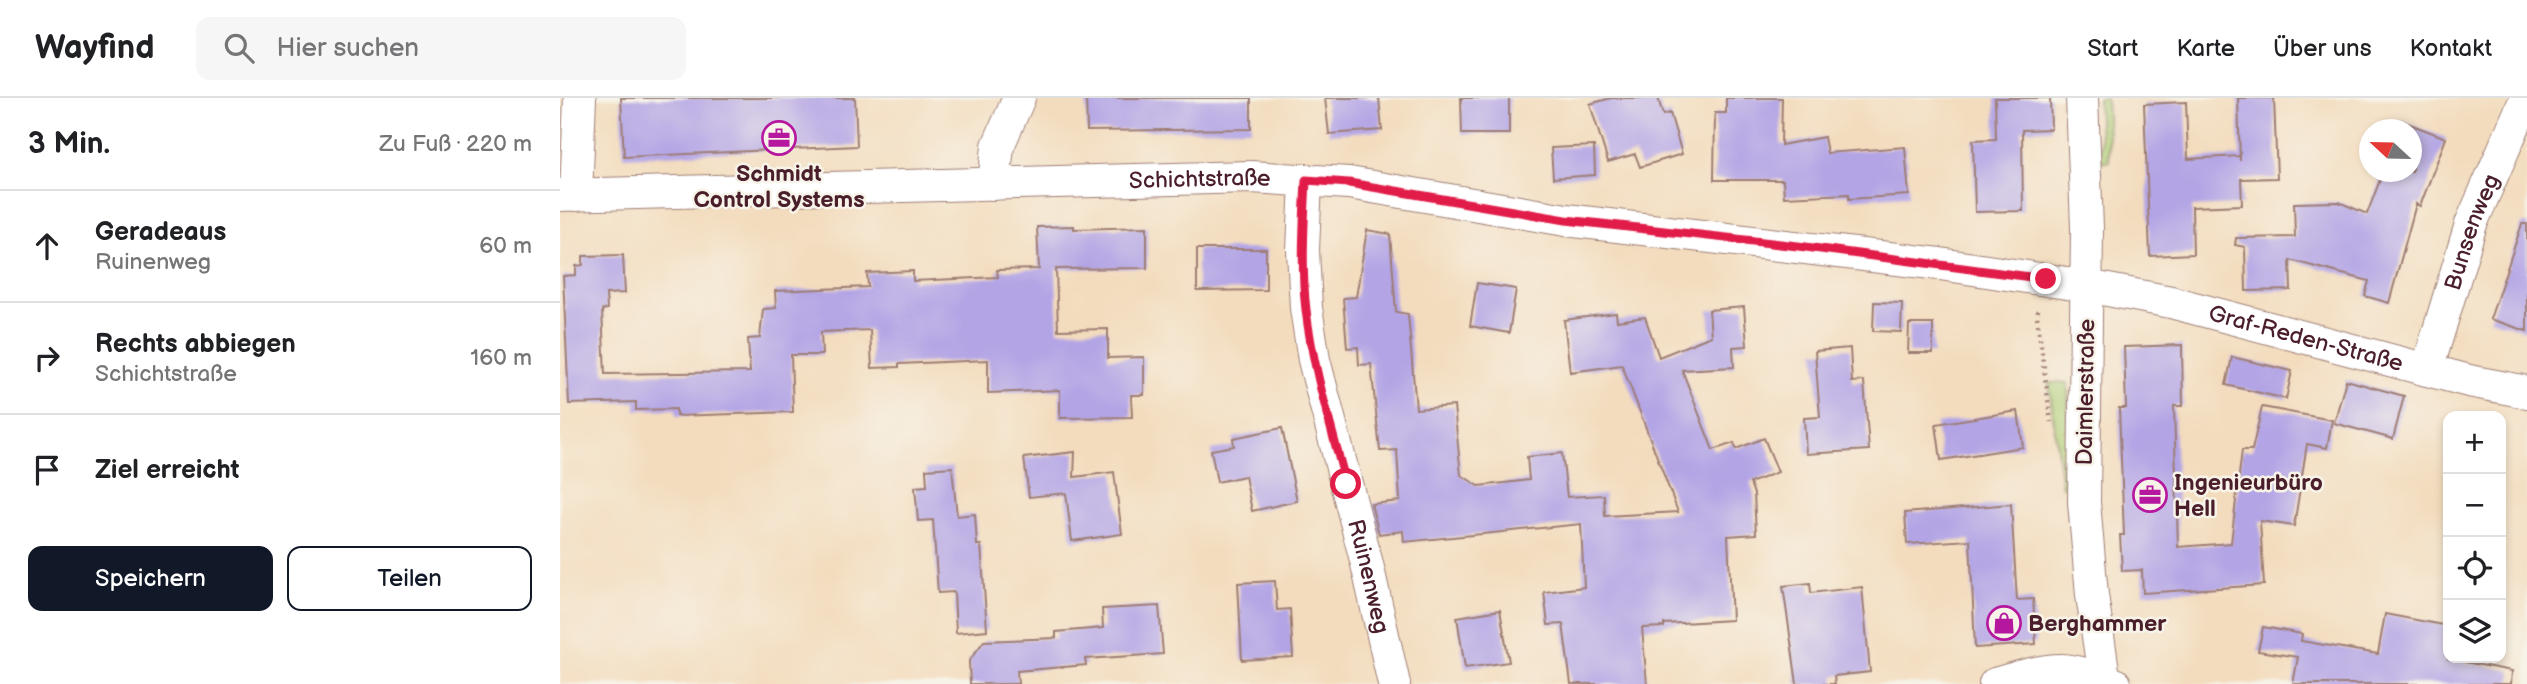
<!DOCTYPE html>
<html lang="de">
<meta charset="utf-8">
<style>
:root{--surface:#fff;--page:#f6f6f6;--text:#202124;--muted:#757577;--line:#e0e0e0;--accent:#111827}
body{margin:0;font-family:"Balsamiq Sans",sans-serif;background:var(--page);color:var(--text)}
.controls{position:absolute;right:21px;bottom:21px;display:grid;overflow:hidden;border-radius:14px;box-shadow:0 4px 10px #0003}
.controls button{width:63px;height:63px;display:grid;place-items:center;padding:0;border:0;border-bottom:2px solid var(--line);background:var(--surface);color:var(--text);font:35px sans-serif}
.compass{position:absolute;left:1799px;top:21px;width:63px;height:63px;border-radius:50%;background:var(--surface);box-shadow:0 4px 10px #0003;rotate:292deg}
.stop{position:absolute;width:21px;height:21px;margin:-16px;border:5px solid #e11d48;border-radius:50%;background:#fff}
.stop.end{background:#e11d48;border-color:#fff;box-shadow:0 2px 7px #0008}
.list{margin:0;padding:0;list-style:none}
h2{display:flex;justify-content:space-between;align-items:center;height:91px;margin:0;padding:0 28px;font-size:30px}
h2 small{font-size:23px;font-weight:400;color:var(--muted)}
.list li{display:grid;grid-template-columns:46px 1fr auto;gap:21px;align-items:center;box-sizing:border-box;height:112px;padding:0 28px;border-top:2px solid var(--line)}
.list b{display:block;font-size:26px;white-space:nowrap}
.list p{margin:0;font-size:23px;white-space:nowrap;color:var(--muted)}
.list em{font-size:23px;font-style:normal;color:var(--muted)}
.actions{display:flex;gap:14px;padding:21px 28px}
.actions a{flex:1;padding:16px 0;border:2px solid var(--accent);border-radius:14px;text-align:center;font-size:24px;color:var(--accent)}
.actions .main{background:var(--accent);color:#fff}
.icon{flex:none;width:38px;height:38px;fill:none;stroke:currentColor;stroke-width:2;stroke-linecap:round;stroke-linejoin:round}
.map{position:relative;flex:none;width:1967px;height:586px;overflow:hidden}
header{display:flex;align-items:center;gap:42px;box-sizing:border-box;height:98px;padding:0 35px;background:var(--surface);border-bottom:2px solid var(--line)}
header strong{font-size:33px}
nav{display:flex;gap:38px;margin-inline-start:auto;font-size:24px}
.search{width:490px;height:63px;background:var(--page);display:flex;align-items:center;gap:18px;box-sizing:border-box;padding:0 24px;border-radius:14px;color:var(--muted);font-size:26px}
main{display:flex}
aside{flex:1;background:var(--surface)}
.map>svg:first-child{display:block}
</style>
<header>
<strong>Wayfind</strong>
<div class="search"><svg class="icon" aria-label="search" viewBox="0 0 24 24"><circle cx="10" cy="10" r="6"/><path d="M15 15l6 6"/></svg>Hier suchen</div>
<nav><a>Start</a><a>Karte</a><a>Über uns</a><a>Kontakt</a></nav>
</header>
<main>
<aside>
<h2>3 Min.<small>Zu Fuß · 220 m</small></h2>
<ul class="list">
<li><svg class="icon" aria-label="ahead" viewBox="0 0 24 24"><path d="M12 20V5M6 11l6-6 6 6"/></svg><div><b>Geradeaus</b><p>Ruinenweg</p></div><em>60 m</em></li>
<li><svg class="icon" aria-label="right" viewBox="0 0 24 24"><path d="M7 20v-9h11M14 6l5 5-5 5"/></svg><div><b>Rechts abbiegen</b><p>Schichtstraße</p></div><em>160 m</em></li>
<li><svg class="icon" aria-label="arrive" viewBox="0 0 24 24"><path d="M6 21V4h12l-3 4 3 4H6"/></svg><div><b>Ziel erreicht</b></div></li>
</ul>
<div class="actions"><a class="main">Speichern</a><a>Teilen</a></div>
</aside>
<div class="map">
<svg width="1967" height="586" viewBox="0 0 1967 586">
<rect width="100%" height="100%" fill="#f7f3e8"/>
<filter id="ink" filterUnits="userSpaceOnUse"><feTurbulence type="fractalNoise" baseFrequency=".0143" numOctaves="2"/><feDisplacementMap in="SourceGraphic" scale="14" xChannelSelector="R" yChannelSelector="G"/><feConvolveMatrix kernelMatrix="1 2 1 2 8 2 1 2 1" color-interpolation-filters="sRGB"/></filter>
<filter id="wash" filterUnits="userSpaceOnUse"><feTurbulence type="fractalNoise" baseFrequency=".00686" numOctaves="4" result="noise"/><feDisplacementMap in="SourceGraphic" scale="28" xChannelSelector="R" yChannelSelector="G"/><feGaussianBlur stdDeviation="1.57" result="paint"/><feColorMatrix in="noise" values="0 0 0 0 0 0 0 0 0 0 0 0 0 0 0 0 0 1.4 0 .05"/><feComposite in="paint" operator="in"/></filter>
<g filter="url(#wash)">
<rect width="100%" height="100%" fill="#f3dcbd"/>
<path fill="#aecd75" stroke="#7c7650" stroke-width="2" d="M1538,0h8l3,63h-8z
M1489,285h19v100l-3,4h-3z"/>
<g id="blocks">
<path fill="#b3a4e5" d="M61,0h234l2,48 -233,11z
M526,0h165v31l-164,2z
M765,0h54l3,32 -53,4z
M901,0h48v36h-47z
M1051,0h47l5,17 7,-2 12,41 -42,13 -5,-13 -27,8 -18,-58z
M1166,0h56l-1,47 43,-8 3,16 78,-6 4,48 -60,4v-5l-65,3 -1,-17h-69l1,-67h11z
M1435,0h55l1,31 -29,1 1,81 -48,1 -2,-72 23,-1z
M1678,0h36l3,80 -36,1 1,26 -50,2 1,47 -43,2 -6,-152 42,-2 2,57 52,-3v5z
M1842,23l44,17 -26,68 -4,-2 -27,99 -24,-7 4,-15 -79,-21 1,30 -45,1 -1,-44 -10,-2 1,-7 59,-1 -1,-34 45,-1 28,12 16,-42h29v-42h-13z
M1034,48l1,29 -42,3 -2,-30z
M1962,126h5v107l-37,-12z
M514,128v3l73,-2v41l-91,1 2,61 50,-1v29l36,-1v38h-13l1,22 -72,1v-28l-72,3v-33l-89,4v3l-27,1 -2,-38 -49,2 1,23h-31l2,57 -117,4v-7l-40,1v-8l-67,2 -6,-128 13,-1v-9l7,-1v-9l40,-1 2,38 -19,1 1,15 -5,1 3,64 145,-2 -2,-33 12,-1 3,-29 13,-1 -1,-17 93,-4 -1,-14 46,-2v10l85,-4 -1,-7 42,-1 -2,-42z
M807,132l23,4 6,78 12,2 8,95 38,-3 7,69 18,11 50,-6 -2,-23 35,-4 5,44 37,-2 1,21 73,-4 -56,-147 -52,7 -6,-52 52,-7 1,8 28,-4 14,40 52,-21 -2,-26 35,-3 3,39 -14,1 1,20 -52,3 31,80 21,-7 2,6 28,-11 14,34 -28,11 4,11 2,40 -28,2 4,84 -68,4v3l-22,1 5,56h-76l-8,-60 -15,1 -4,-33 40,-5 -3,-63 -177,18 -1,-11 -24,3 -8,-30 29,-3 -3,-51 -17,1 -9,-87 -12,1 -1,-18 -11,1 -4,-50 13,-1z
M637,151h69v41l-69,1z
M917,185l39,6 -7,44 -39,-7z
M1314,204l28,1 -1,29 -28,-1z
M1349,226h24v29h-25z
M1622,247l1,61h-9l4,141 53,-4 11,-93h10l10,-43 70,13 -5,28 -20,-4 -13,82 -34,-5 4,64 -121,8 -1,-23 -20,1 -2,-36h4l-5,-127h7l-2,-61z
M1290,250l2,34 12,-1 5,69 -63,4 -2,-36 16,-1 -5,-66z
M1672,259l60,14 -6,28 -60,-14z
M1786,282l58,16 -11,43 -59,-16z
M1458,313l5,36 -82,13 -5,-36z
M722,330l15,73 -45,10 -7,-35 -28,6 -6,-32 23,-4 -1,-8z
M515,354l-1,25 40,-5 8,62 -50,7 -6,-48 -37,4 -5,-39z
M392,369l5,49 18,-2 2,31h4l6,85 -31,3 -2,-41 -16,1 -5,-73 -15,1 -3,-34 12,-1 -1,-17z
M1451,406l6,96 16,-1 3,45 -61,4 -5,-108 -63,4 -2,-31z
M715,483l2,29 13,-1 3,48 -51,3 -4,-77z
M1250,485l1,10 51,-6 8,85 -36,4 1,8h-38l-14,-98z
M599,508l4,48 -78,5 1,6 -69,6 1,13h-48l-1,-23 15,-20 72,-3v-6l47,-4 -1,-19z
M940,512l9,52 -44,6 -8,-51z
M1825,516l63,12v33l64,12 -1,13h-218l5,-27 -40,-6 5,-24 39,7 -1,7 77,13z"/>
</g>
</g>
<g filter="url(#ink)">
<use href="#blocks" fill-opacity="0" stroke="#9e7e74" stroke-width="2"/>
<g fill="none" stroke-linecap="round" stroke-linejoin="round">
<g stroke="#9e7e74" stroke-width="34">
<g id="minor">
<path d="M1522,0l5,130 -3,274 8,93 13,89"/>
<path id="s1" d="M746,82l-3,70 3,58 8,52 53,204 27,120"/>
<path d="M434,86l4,-38 21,-48"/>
<path id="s2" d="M0,97l691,-18 98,6 217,37 374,44 147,22 84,16 298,79 58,11"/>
<path d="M16,97l4,-97"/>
<path id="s3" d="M1867,272l44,-146 55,-126"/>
<path d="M1435,586c21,-6 44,-14 66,-14 18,1 37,8 54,14"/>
</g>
</g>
<path stroke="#9e7e74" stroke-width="4.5" stroke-dasharray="2 5" stroke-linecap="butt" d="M1478,212l-1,6 14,106"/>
<use href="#minor" stroke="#fff" stroke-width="32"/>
</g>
</g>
<g fill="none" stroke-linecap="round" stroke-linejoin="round" filter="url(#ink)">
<path stroke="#e11d48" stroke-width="9" d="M786,386c-15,-58 -33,-115 -40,-174 -5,-43 -2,-87 0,-130l43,3 217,37 232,26 248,33"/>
</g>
<defs>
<g id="office-ring" transform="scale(1.75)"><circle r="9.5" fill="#f7f3e8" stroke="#b5179e" stroke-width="1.5"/><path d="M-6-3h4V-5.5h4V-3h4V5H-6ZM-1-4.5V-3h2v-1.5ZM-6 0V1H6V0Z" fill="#b5179e"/></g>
<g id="shop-ring" transform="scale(1.75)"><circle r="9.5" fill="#f7f3e8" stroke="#b5179e" stroke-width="1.5"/><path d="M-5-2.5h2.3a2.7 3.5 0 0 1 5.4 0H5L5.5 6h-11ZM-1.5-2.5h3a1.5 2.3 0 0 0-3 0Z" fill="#b5179e"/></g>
</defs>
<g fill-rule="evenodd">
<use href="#office-ring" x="219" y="40"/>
<use href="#office-ring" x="1590" y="397"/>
<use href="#shop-ring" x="1444" y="525"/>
</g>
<g text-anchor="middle" stroke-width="5" stroke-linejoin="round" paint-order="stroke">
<g font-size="23" font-weight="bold" fill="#4a1f2b" stroke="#f7f3e8" text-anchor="start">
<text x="219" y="83" text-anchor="middle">Schmidt<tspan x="219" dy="26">Control Systems</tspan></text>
<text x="1614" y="392">Ingenieurbüro<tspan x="1614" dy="26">Hell</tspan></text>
<text x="1468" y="533">Berghammer</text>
</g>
<g font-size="23" fill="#4a1f2b" stroke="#f7f3e8">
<text dy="8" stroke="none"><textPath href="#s2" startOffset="640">Schichtstraße</textPath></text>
<text dy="8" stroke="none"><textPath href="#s3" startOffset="145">Bunsenweg</textPath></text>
<text dy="8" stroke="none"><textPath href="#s2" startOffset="1760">Graf-Reden-Straße</textPath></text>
<text transform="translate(1525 294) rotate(-89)" y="8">Daimlerstraße</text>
<text dy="8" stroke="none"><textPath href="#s1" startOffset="404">Ruinenweg</textPath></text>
</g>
</g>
</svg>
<div class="controls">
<button>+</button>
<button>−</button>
<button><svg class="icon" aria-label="locate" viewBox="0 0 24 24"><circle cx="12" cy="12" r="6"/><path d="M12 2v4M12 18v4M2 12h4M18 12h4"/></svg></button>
<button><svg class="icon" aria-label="layers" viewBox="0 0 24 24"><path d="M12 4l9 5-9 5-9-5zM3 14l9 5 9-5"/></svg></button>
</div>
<svg class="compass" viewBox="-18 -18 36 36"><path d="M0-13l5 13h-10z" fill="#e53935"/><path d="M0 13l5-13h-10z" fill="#757577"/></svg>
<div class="stop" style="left:786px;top:386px"></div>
<div class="stop end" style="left:1486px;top:181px"></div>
</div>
</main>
